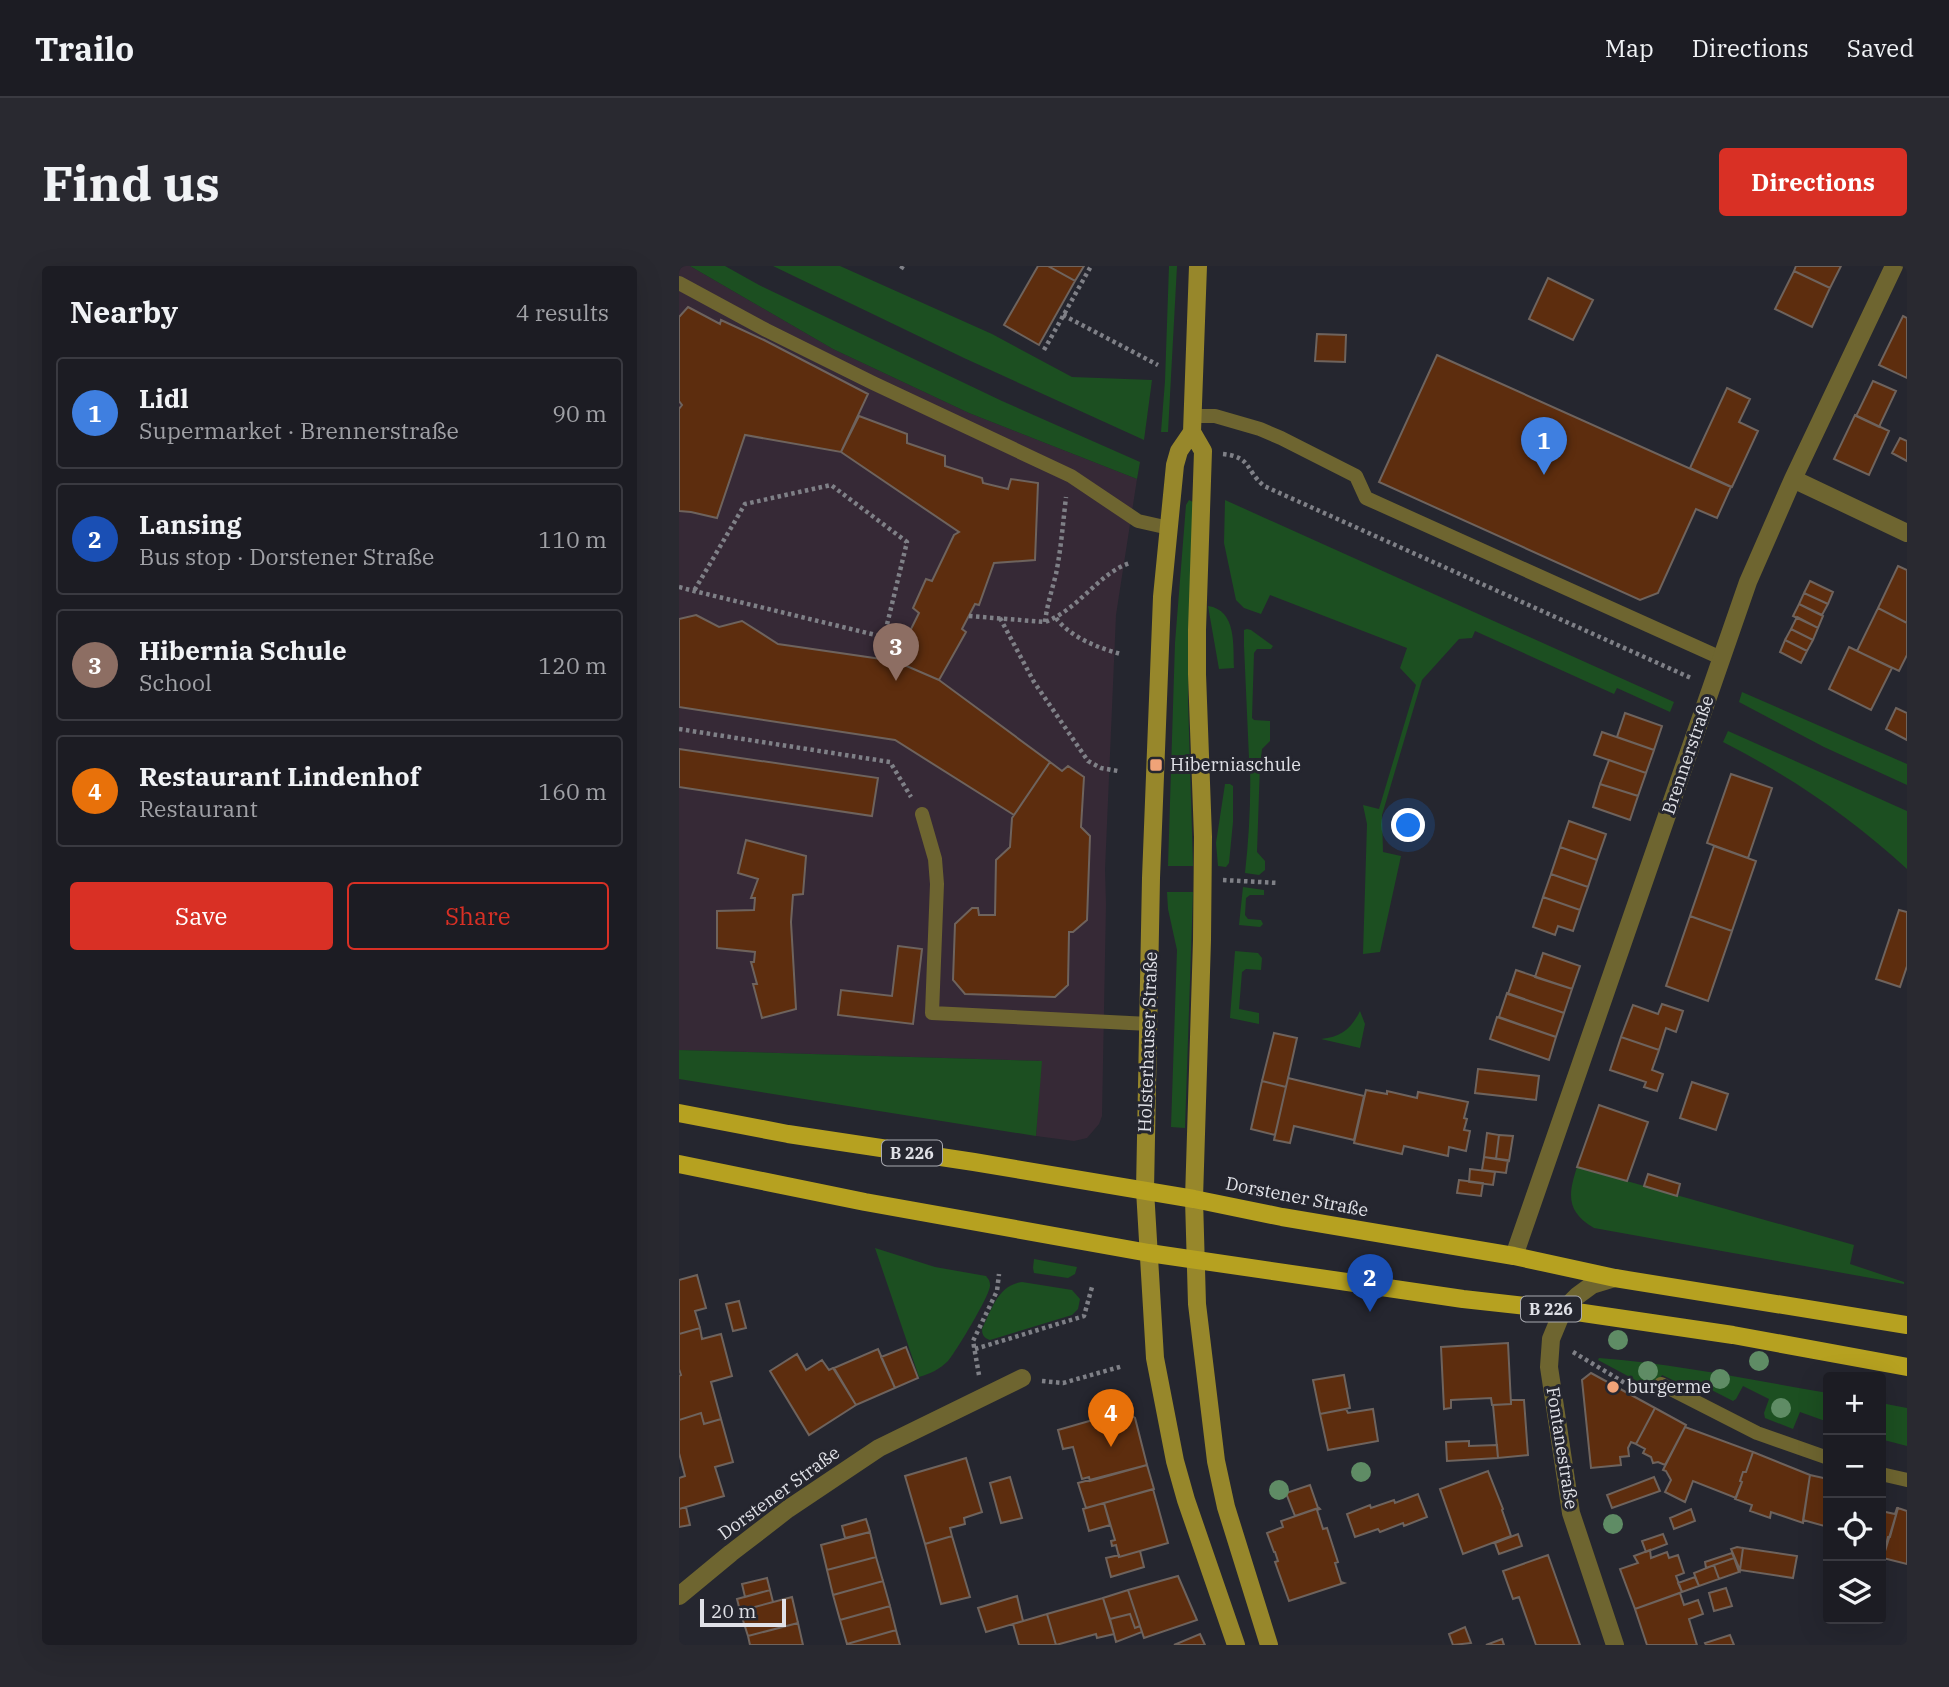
<!DOCTYPE html>
<meta charset="utf-8">
<style>
:root{--surface:#1c1c23;--page:#292930;--text:#f1f3f6;--muted:#a0a1a6;--line:#3a3a41;--accent:#d93025}
body{margin:0;font-family:"IBM Plex Serif",serif;background:var(--page);color:var(--text)}
.controls{position:absolute;right:21px;bottom:21px;display:grid;overflow:hidden;border-radius:7px;box-shadow:0 7px 28px #0002}
.controls button{width:63px;height:63px;display:grid;place-items:center;padding:0;border:0;border-bottom:2px solid var(--line);background:var(--surface);color:var(--text);font:35px sans-serif}
.scale{position:absolute;left:21px;bottom:18px;width:86px;box-sizing:border-box;padding-left:7px;border:4px solid #e0e1e7;border-top:0;font-size:19px;line-height:24px;white-space:nowrap;color:#e0e1e7;-webkit-text-stroke:5px #25262f;paint-order:stroke}
.you{position:absolute;left:730px;top:560px;width:24px;height:24px;margin:-18px;border:5px solid #fff;border-radius:50%;background:#1a73e8;box-shadow:0 0 0 10px #1a73e833}
.badge{display:grid;place-items:center;width:46px;height:46px;border-radius:50%;background:var(--accent);color:#fff;font-size:23px;font-weight:700}
.pin{position:absolute;translate:-50% -58px;filter:drop-shadow(0 2px 4px #0008)}
.pin::after{content:'';position:absolute;top:37px;width:24px;height:21px;background:inherit;clip-path:polygon(0 0,100% 0,50% 100%)}
.list{margin:0;padding:0;list-style:none}
h2{display:flex;justify-content:space-between;align-items:center;height:91px;margin:0;padding:0 28px;font-size:30px}
h2 small{font-size:23px;font-weight:400;color:var(--muted)}
.list li{display:grid;grid-template-columns:46px 1fr auto;gap:21px;align-items:center;box-sizing:border-box;height:112px;margin:0 14px 14px;padding:0 14px;border:2px solid var(--line);border-radius:7px}
.list b{display:block;font-size:26px;white-space:nowrap}
.list p{margin:0;font-size:23px;white-space:nowrap;color:var(--muted)}
.list em{font-size:23px;font-style:normal;color:var(--muted)}
.actions{display:flex;gap:14px;padding:21px 28px}
.actions a{flex:1;padding:16px 0;border:2px solid var(--accent);border-radius:7px;text-align:center;font-size:24px;color:var(--accent)}
.actions .main{background:var(--accent);color:#fff}
.icon{flex:none;width:38px;height:38px;fill:none;stroke:currentColor;stroke-width:2;stroke-linecap:round;stroke-linejoin:round}
.map{position:relative;flex:none;width:1228px;height:1379px;overflow:hidden;border-radius:7px}
header{display:flex;align-items:center;gap:42px;box-sizing:border-box;height:98px;padding:0 35px;background:var(--surface);border-bottom:2px solid var(--line)}
header strong{font-size:33px}
nav{display:flex;gap:38px;margin-inline-start:auto;font-size:24px}
.intro{display:flex;align-items:center;justify-content:space-between;box-sizing:border-box;height:168px;padding:0 42px}
h1{margin:0;font-size:49px}
.button{padding:18px 32px;border-radius:7px;background:var(--accent);color:#fff;font-size:24px;font-weight:700}
main{display:flex;gap:42px;padding:0 42px}
aside{flex:1;background:var(--surface);border-radius:7px;box-shadow:0 7px 28px #0002}
.map>svg:first-child{display:block}
</style>
<header>
<strong>Trailo</strong>
<nav><a>Map</a><a>Directions</a><a>Saved</a></nav>
</header>
<div class="intro"><h1>Find us</h1><a class="button">Directions</a></div>
<main>
<aside>
<h2>Nearby<small>4 results</small></h2>
<ul class="list">
<li><span class="badge" style="background:#3f7fe0">1</span><div><b>Lidl</b><p>Supermarket · Brennerstraße</p></div><em>90 m</em></li>
<li><span class="badge" style="background:#1a4fb4">2</span><div><b>Lansing</b><p>Bus stop · Dorstener Straße</p></div><em>110 m</em></li>
<li><span class="badge" style="background:#8d6e63">3</span><div><b>Hibernia Schule</b><p>School</p></div><em>120 m</em></li>
<li><span class="badge" style="background:#e8710a">4</span><div><b>Restaurant Lindenhof</b><p>Restaurant</p></div><em>160 m</em></li>
</ul>
<div class="actions"><a class="main">Save</a><a>Share</a></div>
</aside>
<div class="map">
<svg width="1228" height="1379" viewBox="0 0 1228 1379">
<rect width="100%" height="100%" fill="#25262f"/>
<path fill="#362936" d="M0,0h11l143,83 136,64 168,66 -21,136 -11,255 1,34 -4,212 -3,8 -12,14 -13,3 -38,-5 5,-75 -362,-11z"/>
<path fill="#1c4f21" d="M11,0h35l34,19 243,116 138,61 -3,17 -168,-66 -136,-64z
M94,0h67l152,68 80,43 80,3 -8,60 -180,-82z
M490,0h8l-9,166h-7l4,-51z
M510,234l4,2v3l-5,194 5,167h-25l7,-223 11,-138z
M546,234l449,202 -4,10 -53,-24 -3,6 -139,-63 -3,7 -13,1 -37,41 -40,135 1,37 18,4 -21,96 -17,2 4,-130 -4,-19 16,4 37,-124 -16,-17 7,-20 -137,-53 -9,19 -17,-6 -8,-8 -12,-57z
M529,340c29,4 25,40 26,62l-15,1z
M568,363l4,1 22,16 -2,3h-14l-3,4 -2,65 2,2 16,1v20l-8,8 -1,9h-12l-5,-112v-16z
M1063,426l165,72v21l-83,-38 -85,-45z
M1049,465l179,80v58c-55,-51 -117,-93 -184,-127z
M571,498h10l-3,88 8,9v9l-6,5 -14,-2c4,-36 6,-72 5,-109z
M546,518h5l3,2v36l-4,41 -3,4 -8,-1 -2,-23z
M564,621l21,3v5h-14l-4,3 -1,17 3,4 13,1 2,4 -3,3 -21,-2z
M488,626h26l-8,236 -14,-1 6,-177 -9,-41z
M556,685l23,2 4,5 -1,12 -15,-1 -4,3 -3,37 20,4v11l-29,-6z
M681,745l5,13 -5,24 -39,-9c20,-2 30,-10 39,-28z
M0,784l363,11 -6,75 -357,-57z
M898,901l277,78 -4,19 54,18v2l-310,-56c-28,-17 -26,-33 -17,-61z
M196,982l60,19 51,9c2,3 4,4 4,9 1,9 -35,68 -42,76 -8,8 -18,13 -29,16z
M355,993l43,8 -2,7 -7,4 -34,-5 -1,-5z
M343,1016l50,8 8,9 -2,10 -6,6 -82,25c-6,-2 -8,-5 -8,-11 10,-20 16,-44 40,-47z
M920,1092c77,6 153,22 229,35v29l-28,-10 -7,17 -28,-11 -1,-5 5,-14 -26,-13 -7,13 -3,2 -41,-21 -13,3 -17,-8 -8,15 -56,-30z
M1202,1137l26,5v38l-23,-6 -3,9z"/>
<path fill="#5d2d0e" stroke="#6e635d" stroke-width="2" d="M359,0h10l27,15 -36,64 -35,-20z
M369,0h36l-9,15z
M1117,0h45l-11,22 -36,-17z
M1115,5l36,17 -18,39 -37,-18z
M869,12l45,22 -20,40 -44,-21z
M9,41l32,17 1,-4 43,20 104,54 -27,58 -96,-17 -28,83 -26,-6 -12,-1v-102l3,-4 -3,-4v-84z
M1224,50l4,2v60l-28,-13z
M638,68l29,1 -1,27 -30,-1z
M758,89l294,132 -14,31 -21,-9 -38,84 -18,7 -261,-118z
M1194,115l23,10 -17,36 -23,-11z
M1048,122l23,11 -11,23 19,9 -26,56 -42,-19z
M1176,149l34,16 -20,44 -35,-16z
M180,150l48,18v9l38,13v10l37,12 1,5 25,6 3,-10 27,4 -3,77 -41,3 -15,42 -4,-1 -13,25 4,3 -27,48 -44,-19 24,-48 -6,-5 13,-29 6,2 22,-46 5,-3 -118,-80z
M1221,172l7,3v20l-15,-8z
M1219,300l9,4v53l-29,-15z
M1131,315l23,11 -5,12 -24,-11z
M1125,327l24,11 -6,11 -23,-11z
M1120,338l24,12 -5,12 -25,-12z
M1199,342l29,15v32l-8,16 -42,-20z
M17,349l23,12 23,-6 36,23 117,17 44,19 111,82 -36,53 -119,-75 -216,-33v-88z
M1118,351l21,11 -5,12 -22,-11z
M1112,363l22,11 -6,11 -22,-11z
M1106,374l22,11 -6,12 -21,-11z
M1170,381l43,21 -21,42 -42,-21z
M1217,442l11,5v27l-21,-11z
M946,447l37,13 -8,24 -37,-13z
M923,466l52,18 -8,23 -52,-18z
M0,483l199,29 -6,38 -193,-29z
M930,494l37,13 -8,23 -38,-12z
M371,496l12,9 6,-5 16,11 -3,50 9,9 -3,84 -14,12h-4l-1,53 -13,12 -90,-3 -12,-14 2,-56 17,-16h6l1,7h16l1,-55 14,-13 2,-29z
M1052,508l41,14 -24,70 -41,-15z
M921,518l38,12 -8,24 -37,-13z
M890,555l37,13 -9,26 -37,-13z
M67,574l60,16 -3,38 -10,1 -2,27 5,87 -34,9 -9,-34h4l-6,-22h3l1,-10 -38,-4v-37l37,-1 1,-12h-4l7,-19 -20,-6z
M1035,580l42,15 -24,70 -42,-15z
M881,581l37,13 -9,27 -37,-13z
M872,608l37,13 -8,23 -37,-13z
M864,631l37,13 -7,21 -15,-5 -3,9 -22,-8z
M1220,644l8,2v54l-7,21 -24,-8z
M1011,650l42,15 -24,70 -42,-15z
M219,680l24,3 -9,75 -75,-9 3,-25 51,6z
M864,687l37,13 -8,23 -37,-12z
M837,704l56,19 -8,24 -56,-19z
M828,727l57,20 -8,24 -57,-20z
M983,738l21,7 -7,21 -10,-4 -7,22 -38,-13 12,-32 25,9z
M818,751l59,20 -7,23 -59,-21z
M595,767l23,5 -11,49 -24,-6z
M942,771l38,13 -7,20 11,4 -6,17 -13,-4 2,-5 -36,-12z
M799,803l61,7 -3,24 -61,-7z
M609,812l76,18 -10,44 -60,-14 -4,17 -16,-3z
M583,815l24,6 -11,48 -24,-6z
M1013,816l36,12 -12,36 -36,-12z
M687,824l21,4v-3l30,7 1,-6 50,10 -4,16 3,1 -3,11 6,1 -4,20 -17,-4 -1,9 -44,-10 -2,8 -48,-11z
M920,839l49,17 -21,59 -50,-14z
M808,867l12,2 -3,24 -12,-2z
M820,869l14,1 -4,25 -13,-2z
M805,891l24,3 -2,13 -24,-3z
M791,903l25,3 -2,13 -24,-3z
M969,908l32,10 -3,12 -33,-10z
M780,914l24,3 -2,13 -24,-3z
M18,1009l9,33 -11,3 5,17 -21,6v-54z
M60,1035l7,27 -13,3 -7,-27z
M21,1062l2,11 19,-5 11,42 -21,6 10,37 -17,5 -3,-11 -22,7v-44l2,-1 -2,-6v-35z
M829,1077l3,61 -19,1 -1,-7 -40,2v8l-7,1 -3,-62z
M227,1081l12,31 -23,10 -14,-31z
M199,1083l17,39 -39,17 -22,-37z
M118,1088l9,16 16,-10 7,10 4,-2 23,37 -47,30 -39,-64z
M912,1107l64,35 -19,36 -5,-2 -3,6 1,8 -9,1 1,8 -30,3 -9,-88z
M665,1109l6,33 -30,6 -7,-34z
M832,1134h13l4,55 -30,3 -5,-53 18,-1z
M976,1142l31,17 -21,40 -7,-3 -5,1 -2,-6 -8,-4 2,-4 -9,-5z
M667,1143l2,4 25,-4 5,32 -50,9 -8,-36z
M445,1145l11,7 12,47 -57,16 -1,-4 -7,2 -9,-32 -10,2 -5,-19z
M22,1147l3,11 17,-5 12,43 -18,5 9,29 -45,13v-31l6,-2 -6,-23v-33z
M1006,1161l68,25 -7,20h-3l-3,9 2,1 -6,16 -43,-17 -8,21 -20,-10 6,-12 -5,-9 -3,-1z
M790,1175v5l28,-1 1,13 -51,3 -1,-19z
M1074,1186l57,23 -7,48 -32,-11 -1,6 -20,-7 2,-6 -17,-6 7,-17 -2,-1 3,-9h3z
M287,1192l16,54 -18,6 1,6 -15,4 2,8 -27,8 -20,-68z
M468,1199l7,24 -68,19 -8,-25z
M809,1205l15,38 -1,1 9,26 -48,18 -23,-65z
M1131,1209l18,4v48l-25,-7z
M331,1211l12,41 -21,5 -11,-40z
M975,1211l6,14 -48,17 -5,-13z
M631,1219l8,23 -23,8 -9,-23z
M474,1223l15,54 -49,14 -3,-12 -4,1 -1,-5 4,-1 -11,-37z
M739,1228l9,23 -23,9 -1,-3 -23,9 -2,-3 -23,8 -8,-23 23,-9 1,3 23,-8 1,3z
M425,1237l6,22 -21,6 -6,-22z
M7,1241l4,18 -11,2v-18z
M640,1242l1,1 -3,1 6,19 4,-1 11,34 -3,1 6,19 3,1 -55,18 -14,-39 3,-1 -3,-9h-1l-7,-19 16,-6 -2,-6z
M1218,1242h1l-8,29h-2l-5,21 -2,-1v-46l14,3z
M1219,1242l9,3v53l-24,-6z
M1012,1243l4,12 -21,8 -4,-11z
M187,1253l4,13 -25,6 -3,-12z
M191,1266l6,25 -49,13 -6,-25z
M839,1268l4,12 -23,8 -4,-11z
M984,1268l4,10 -21,8 -4,-11z
M273,1270l18,61 -29,7 -16,-60z
M1058,1281l6,1 -3,22 -9,-21z
M1064,1282l54,8 -4,22 -53,-8z
M971,1284l1,8 16,-6 2,6 9,-3 6,18 -8,3 6,16 -47,17 -15,-40 18,-6 -4,-7z
M461,1285l4,16 -33,10 -5,-19 13,-3v2z
M1053,1287l2,5 -28,10 -1,-6z
M869,1289l32,90h-44l-17,-48 -6,2 -10,-28z
M197,1291l7,24 -50,14 -6,-25z
M1055,1292l5,14 -20,7 -5,-14z
M1035,1299l5,14 -20,7 -5,-13z
M499,1310l19,44 -53,18 -16,-48z
M1016,1311l4,9 -17,6 -4,-9z
M88,1312l3,12 -25,7 -3,-13z
M204,1315l7,25 -50,14 -7,-25z
M1047,1322l6,18 -18,5 -5,-18z
M91,1324l3,12 -33,9 -3,-12z
M449,1324l12,36 -5,2 -5,-14 -20,5 -7,-21z
M1001,1327l4,12 14,-5 5,14 -14,5 8,26h-50l-12,-36z
M338,1330l6,25 -37,11 -8,-24z
M113,1331l6,26 -50,13 -8,-25z
M424,1332l11,36 -17,4 -1,-4 -40,11 -9,-31z
M211,1340l6,24 -49,14 -7,-24z
M368,1348l9,31h-37l-6,-21z
M451,1348l5,14 5,-2 2,6 -26,10 -6,-23z
M119,1357l5,22h-53l-2,-9z
M786,1361l6,16 -18,2 -4,-11z
M217,1364l4,15h-53v-1z
M521,1368l5,11h-31z
M1051,1369l4,10h-28l-1,-2z
M823,1373l2,6h-18z"/>
<g fill="none" stroke-linecap="round" stroke-linejoin="round">
<path stroke="#7f8087" stroke-width="4.5" stroke-dasharray="3.5 3.5" stroke-linecap="butt" d="M222,3l2,-3
M384,49l95,50
M365,84l47,-84
M544,188c29,3 22,16 41,32l427,192
M0,321l15,4 190,46 23,-95 -76,-57 -86,19 -51,87
M290,350l76,6c33,-12 55,-50 85,-59
M321,352l34,64 54,79 13,7 17,3
M377,352c14,19 42,30 65,36
M366,356c2,-17 7,-32 11,-48 5,-25 7,-51 10,-77
M0,463l211,33 21,35
M544,614l55,3
M296,1083l109,-33 8,-29
M894,1086l67,40
M300,1109l-6,-34 24,-50 2,-17
M363,1115l21,2 60,-17"/>
<path stroke="#6e6530" stroke-width="14" d="M0,17l87,47 107,53 198,93 67,45 31,7
M513,150h23l45,13 21,9 75,38 10,22 355,160
M243,548l13,45 2,25 -5,129 217,11
M982,1118l96,49 71,25
M1202,1208l26,6"/>
<path stroke="#6e6530" stroke-width="18" d="M1114,213l114,54
M835,990l234,-674 45,-103 101,-213
M0,1330l52,-43 57,-44 91,-61 143,-70
M936,1379l-44,-132 -22,-146 2,-28 12,-29 14,-14 15,-11 23,-7"/>
<path stroke="#97872b" stroke-width="18" d="M519,0l-6,166 11,19 -6,179v44l6,163 -1,103 -8,259 3,105 19,157 10,46 43,138
M513,166l-13,19 -4,14 -13,132 -11,281 -6,312 10,168 20,103 11,39 50,145"/>
<path stroke="#b6a120" stroke-width="18" d="M0,847l109,21 186,28 220,37 88,18 232,39 101,22 292,47
M0,898l186,38 284,51 314,46 100,11 170,25 174,32"/>
</g>
<g fill="#5f8c65">
<circle cx="939" cy="1074" r="10"/>
<circle cx="1080" cy="1095" r="10"/>
<circle cx="969" cy="1105" r="10"/>
<circle cx="1041" cy="1113" r="10"/>
<circle cx="1102" cy="1142" r="10"/>
<circle cx="682" cy="1206" r="10"/>
<circle cx="600" cy="1224" r="10"/>
<circle cx="934" cy="1258" r="10"/>
</g>
<g fill="#f0a378" stroke="#25262f" stroke-width="2.5">
<rect x="470" y="492" width="14" height="14" rx="3.5"/>
<circle cx="934" cy="1121" r="7"/>
</g>
<g text-anchor="middle" stroke-width="6" stroke-linejoin="round" paint-order="stroke">
<g fill="#25262f" stroke="#a8a9b0" stroke-width="2">
<rect x="203" y="874.5" width="60" height="25" rx="5"/>
<rect x="842" y="1030.5" width="60" height="25" rx="5"/>
</g>
<g font-size="16" font-weight="bold" fill="#e0e1e7">
<text x="233" y="893">B 226</text>
<text x="872" y="1049">B 226</text>
</g>
<g font-size="18" fill="#e0e1e7" stroke="#25262f">
<text transform="translate(1009 489) rotate(-71)" y="6">Brennerstraße</text>
<text transform="translate(469 776) rotate(-88)" y="6">Holsterhauser Straße</text>
<text transform="translate(618 931) rotate(11)" y="6">Dorstener Straße</text>
<text transform="translate(883 1182) rotate(81)" y="6">Fontanestraße</text>
<text transform="translate(100 1227) rotate(-36)" y="6">Dorstener Straße</text>
</g>
<g font-size="18" fill="#e0e1e7" stroke="#25262f" text-anchor="start">
<text x="491" y="505">Hiberniaschule</text>
<text x="948" y="1127">burgerme</text>
</g>
</g>
</svg>
<div class="controls">
<button>+</button>
<button>−</button>
<button><svg class="icon" aria-label="locate" viewBox="0 0 24 24"><circle cx="12" cy="12" r="6"/><path d="M12 2v4M12 18v4M2 12h4M18 12h4"/></svg></button>
<button><svg class="icon" aria-label="layers" viewBox="0 0 24 24"><path d="M12 4l9 5-9 5-9-5zM3 14l9 5 9-5"/></svg></button>
</div>
<div class="scale">20 m</div>
<div class="you"></div>
<div class="pin badge" style="left:865px;top:209px;background:#3f7fe0">1</div>
<div class="pin badge" style="left:691px;top:1046px;background:#1a4fb4">2</div>
<div class="pin badge" style="left:217px;top:415px;background:#8d6e63">3</div>
<div class="pin badge" style="left:432px;top:1181px;background:#e8710a">4</div>
</div>
</main>
